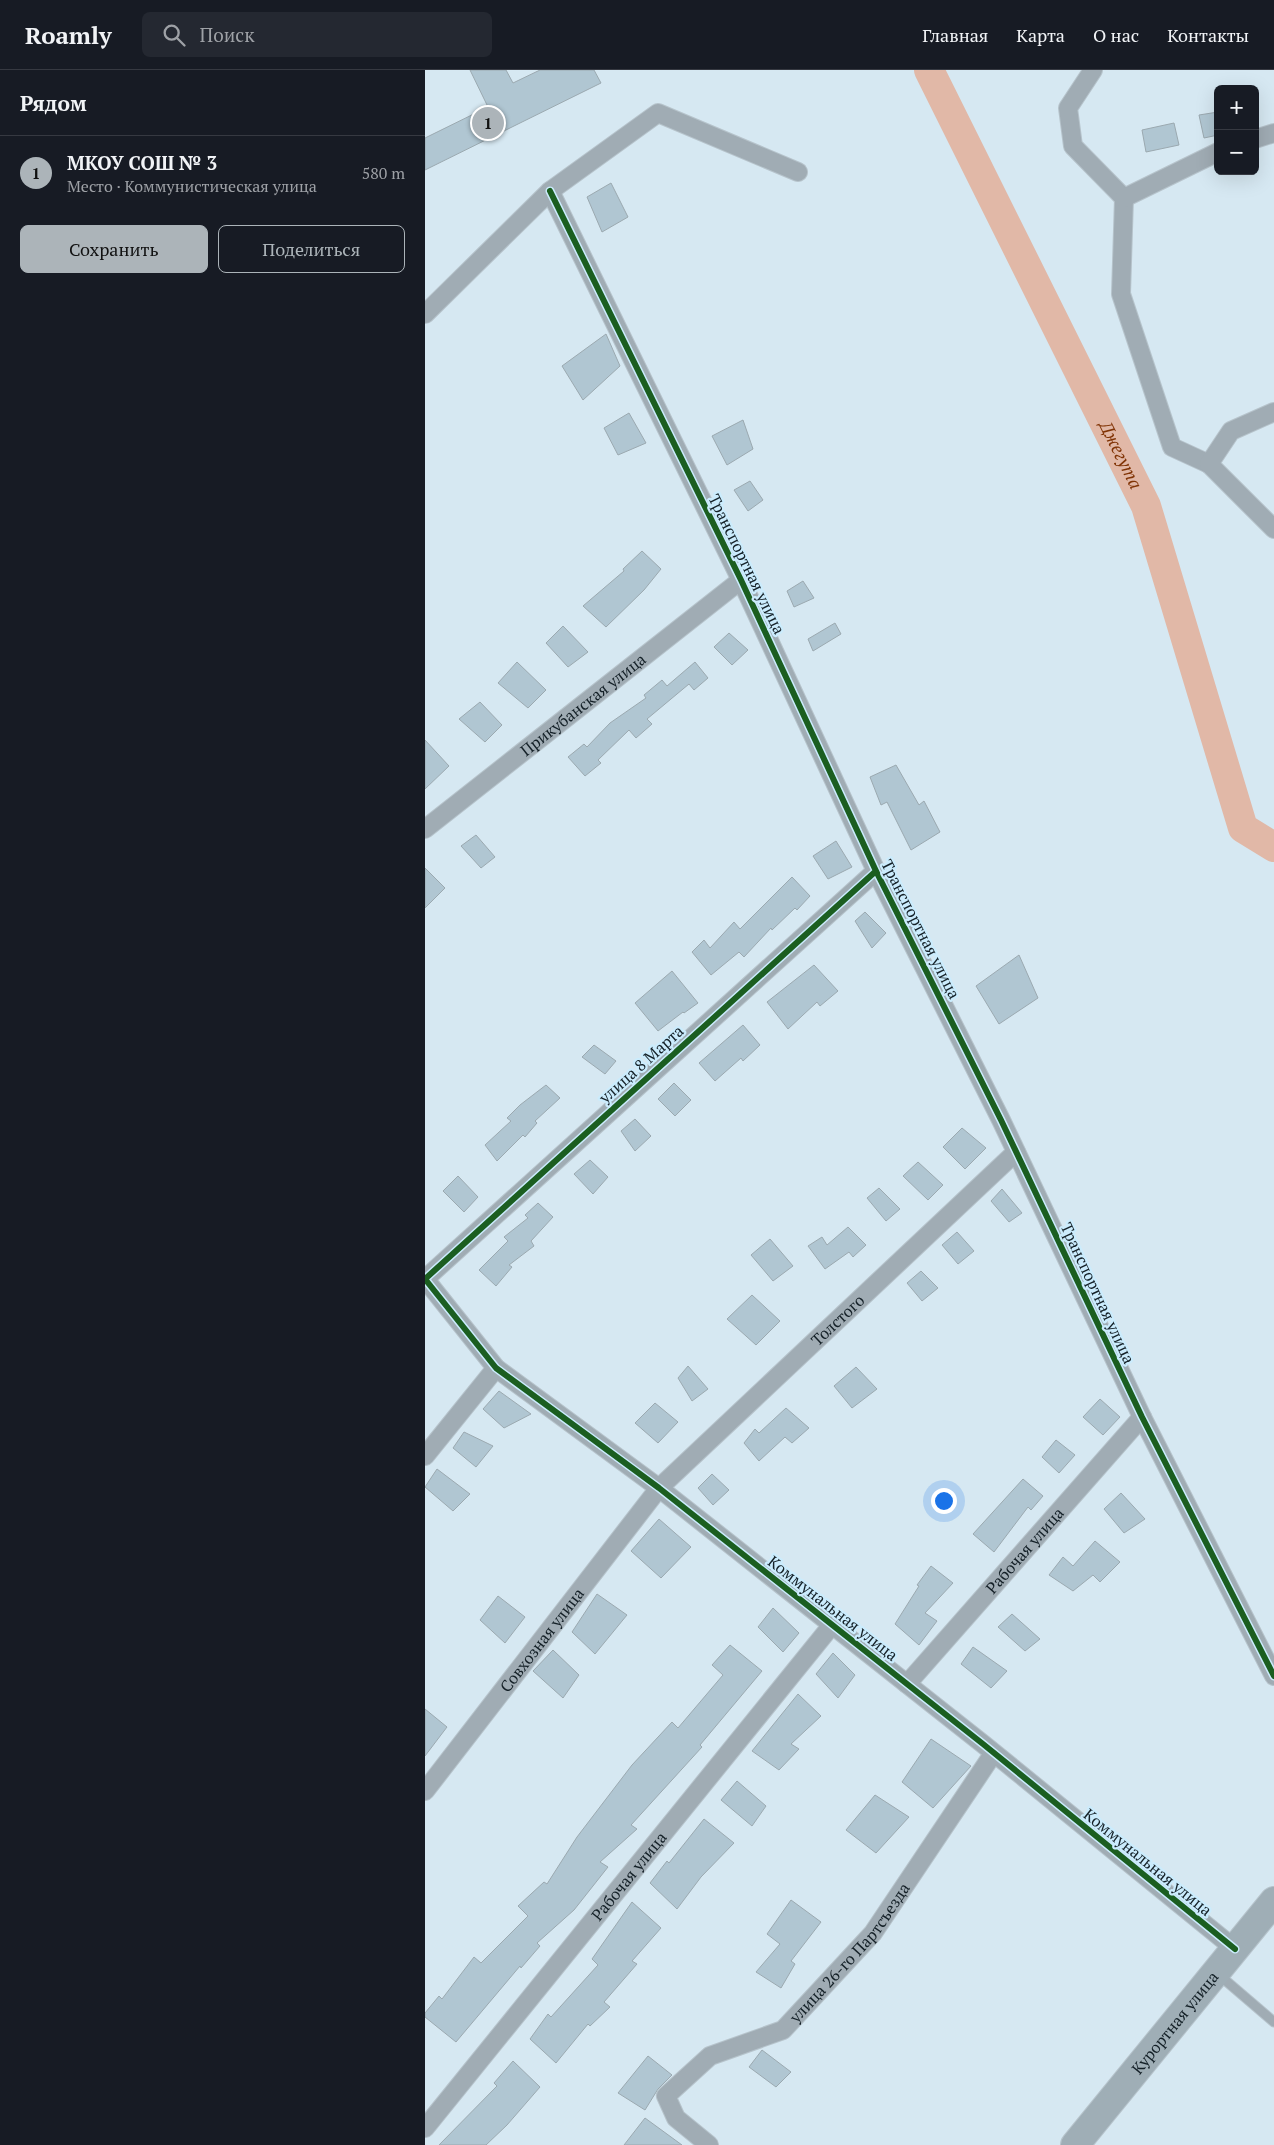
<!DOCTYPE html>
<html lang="ru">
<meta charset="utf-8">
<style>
:root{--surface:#171b24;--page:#242831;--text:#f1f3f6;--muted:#9ea1a6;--line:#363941;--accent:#acb4b9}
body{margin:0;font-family:"PT Serif",serif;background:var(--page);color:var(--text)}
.controls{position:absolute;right:15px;top:15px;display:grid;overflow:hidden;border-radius:8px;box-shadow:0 5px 20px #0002}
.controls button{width:45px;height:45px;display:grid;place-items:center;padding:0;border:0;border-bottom:1px solid var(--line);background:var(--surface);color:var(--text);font:25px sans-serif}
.you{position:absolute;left:518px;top:1430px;width:18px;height:18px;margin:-12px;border:4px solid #fff;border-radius:50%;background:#1a73e8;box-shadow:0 0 0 8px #1a73e833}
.badge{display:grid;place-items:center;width:32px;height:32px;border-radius:50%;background:var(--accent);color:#111;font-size:16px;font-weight:700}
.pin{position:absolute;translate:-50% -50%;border:2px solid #fff;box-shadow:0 1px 5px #0006}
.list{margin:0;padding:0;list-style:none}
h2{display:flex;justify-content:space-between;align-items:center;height:65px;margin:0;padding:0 20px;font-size:21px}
h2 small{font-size:16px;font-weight:400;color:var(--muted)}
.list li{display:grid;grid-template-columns:32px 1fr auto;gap:15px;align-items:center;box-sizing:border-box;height:75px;padding:0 20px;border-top:1px solid var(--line)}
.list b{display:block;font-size:19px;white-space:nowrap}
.list p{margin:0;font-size:16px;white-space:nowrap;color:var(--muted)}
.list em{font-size:16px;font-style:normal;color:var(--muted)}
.actions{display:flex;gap:10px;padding:15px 20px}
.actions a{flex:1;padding:11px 0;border:1px solid var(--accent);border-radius:8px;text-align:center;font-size:18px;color:var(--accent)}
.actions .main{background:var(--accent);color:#111}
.icon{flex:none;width:28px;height:28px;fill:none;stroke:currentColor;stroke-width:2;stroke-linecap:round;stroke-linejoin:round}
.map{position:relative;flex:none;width:849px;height:2075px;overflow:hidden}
header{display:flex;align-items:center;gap:30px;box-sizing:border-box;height:70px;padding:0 25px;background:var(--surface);border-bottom:1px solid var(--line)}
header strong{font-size:24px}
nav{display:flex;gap:28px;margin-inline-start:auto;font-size:18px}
.search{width:350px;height:45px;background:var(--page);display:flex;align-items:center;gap:12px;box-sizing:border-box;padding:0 18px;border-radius:8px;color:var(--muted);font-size:19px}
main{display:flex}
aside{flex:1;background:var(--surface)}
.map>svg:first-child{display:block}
</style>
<header>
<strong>Roamly</strong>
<div class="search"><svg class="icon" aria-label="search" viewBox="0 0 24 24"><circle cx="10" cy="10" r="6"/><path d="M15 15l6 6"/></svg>Поиск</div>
<nav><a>Главная</a><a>Карта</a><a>О нас</a><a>Контакты</a></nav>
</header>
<main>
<aside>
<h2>Рядом<small></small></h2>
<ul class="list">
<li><span class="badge">1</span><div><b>МКОУ СОШ № 3</b><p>Место · Коммунистическая улица</p></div><em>580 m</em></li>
</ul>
<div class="actions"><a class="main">Сохранить</a><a>Поделиться</a></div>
</aside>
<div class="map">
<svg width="849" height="2075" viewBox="0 0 849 2075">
<rect width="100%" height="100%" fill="#d6e8f2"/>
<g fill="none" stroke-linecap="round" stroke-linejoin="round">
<path stroke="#e1b8a7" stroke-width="30" id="s1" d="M504,0l217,436 97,322 31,19"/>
</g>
<path fill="#b0c6d2" stroke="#9ba9b0" d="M45,0h36l7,13 27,-13h54l7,13 -176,87v-32l63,-31z
M793,42v23l-14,3 -5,-23z
M749,53l5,22 -33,7 -4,-22z
M186,113l17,34 -26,15 -15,-35z
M181,264l14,32 -37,34 -21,-34z
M204,343l17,30 -28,12 -14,-27z
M318,350l10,29 -26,16 -15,-29z
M325,411l13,19 -15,11 -14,-21z
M217,481l19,18 -17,21 -38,37 -23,-21 41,-35 -1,-2z
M378,511l11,17 -20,9 -7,-16z
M410,553l6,11 -28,17 -5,-12z
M138,556l25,26 -20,15 -22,-24z
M304,563l19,17 -16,15 -18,-18z
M92,592l29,28 -18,18 -30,-25z
M270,592l13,16 -14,12 -5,-6 -42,35 5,5 -16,14 -7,-8 -31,30 3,3 -16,13 -17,-19 16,-13 3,3 23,-24 36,-25 -2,-3 18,-15 5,6z
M55,632l22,23 -17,17 -26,-23z
M0,670l24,26 -24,23z
M471,695l23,40 5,-4 16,31 -29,18 -24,-48 -6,3 -11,-28z
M51,765l19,22 -14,11 -20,-22z
M411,771l16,26 -24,12 -15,-23z
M0,798l20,20 -20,20z
M367,807l18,19 -13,14 -2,-2 -23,22 -1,-2 -27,29 -5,-5 -28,23 -19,-23 12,-12 6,8 24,-26 6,7z
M440,842l21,21 -14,15 -17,-27z
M594,885l19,43 -39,26 -23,-38z
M389,895l24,26 -18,15 -3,-4 -29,27 -21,-27z
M247,901l26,32 -14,10 -1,-1 -25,19 -23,-28z
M318,955l17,20 -17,16 -2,-3 -26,23 -16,-18z
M169,975l22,16 -11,13 -23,-17z
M249,1013l17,17 -16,16 -17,-17z
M121,1015l14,13 -25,23 2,2 -12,14 -2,-2 -26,26 -12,-16 26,-24 -4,-3 13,-13z
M210,1049l16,17 -16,15 -14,-20z
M537,1058l24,20 -21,21 -22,-22z
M165,1090l18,17 -15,17 -19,-20z
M493,1092l25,23 -15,15 -25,-24z
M33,1106l20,21 -14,15 -21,-21z
M454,1118l21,21 -14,12 -19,-23z
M577,1119l20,24 -13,9 -18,-21z
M113,1133l15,14 -22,24 3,5 -25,19 3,2 -16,19 -17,-16 29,-29 -4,-4 24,-19 -3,-3z
M423,1157l18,18 -13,12 -4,-5 -24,17 -17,-23 14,-9 5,8z
M532,1162l17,19 -16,13 -16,-19z
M345,1169l23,27 -20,15 -22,-26z
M496,1201l17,17 -16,13 -15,-18z
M327,1225l28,26 -24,24 -29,-26z
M263,1296l20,23 -16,12 -14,-23z
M431,1297l21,22 -25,19 -18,-22z
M74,1321l32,23 -27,14 -21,-19z
M675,1329l20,18 -17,18 -20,-18z
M230,1333l23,19 -20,21 -23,-20z
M361,1338l23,20 -17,15 -7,-6 -26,24 -15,-18 11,-14 4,4z
M39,1362l29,14 -17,21 -23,-19z
M631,1370l19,15 -16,18 -17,-16z
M12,1399l33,25 -17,17 -28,-24z
M287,1404l17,16 -16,15 -15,-17z
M598,1409l20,17 -12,14 -3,-3 -34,45 -21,-18z
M696,1423l24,26 -21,14 -20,-24z
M234,1449l32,28 -30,31 -30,-27z
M670,1471l25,21 -20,20 -7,-7 -20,16 -24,-16 14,-18 10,9z
M506,1496l22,17 -28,30 12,8 -18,24 -24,-21 24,-38 -2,-1z
M172,1524l30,21 -32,39 -23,-22z
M73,1526l27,21 -20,26 -25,-23z
M348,1538l26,25 -16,19 -25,-25z
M587,1544l28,25 -15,12 -27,-24z
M305,1575l32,26 -62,74 2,2 -71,78 6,4 -37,33 8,5 -34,43 -37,33 3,3 -19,22 -1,-2 -64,76 -31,-25v-4l14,-17 3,3 32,-42 7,6 47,-47 -10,-10 26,-24 3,2 30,-47 55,-72 40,-43 6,6 45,-53 -11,-10z
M548,1577l34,24 -16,17 -30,-24z
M128,1580l26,25 -16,23 -30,-27z
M408,1583l22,22 -17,23 -22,-24z
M373,1624l23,22 -30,28 8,5 -20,21 -27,-19z
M0,1639l22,18 -22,29z
M506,1669l40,27 -38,42 -31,-26z
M312,1711l29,25 -14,20 -31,-26z
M450,1725l34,22 -33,36 -30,-23z
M279,1749l30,24 -33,34 -24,32 -27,-26 17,-22 2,2z
M366,1830l30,22 -30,39 4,3 -14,24 -25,-16 24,-28 -13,-10z
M207,1832l29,26 -29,33 5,3 -33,38 6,5 -20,19 -2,-2 -32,39 -26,-24 18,-25 3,3 47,-52 -6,-6z
M337,1980l29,22 -15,15 -27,-20z
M223,1986l24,19 -14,14 -13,21 -27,-17z
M88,1991l27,26 -33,38 -21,20h-47l58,-59 -3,-3z
M220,2048l37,27h-58z"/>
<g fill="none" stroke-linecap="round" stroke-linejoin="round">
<g stroke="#b6c3cb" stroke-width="11">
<path id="service" d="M793,1904l56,48"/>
</g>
<g stroke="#b6c3cb" stroke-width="20">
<g id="minor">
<path d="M668,0l-25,38 5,38 51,52 -3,96 51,153 37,17"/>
<path d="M830,69l19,-6"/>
<path d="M125,121l191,389 135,291 125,249 141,297 132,259"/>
<path d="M699,128l94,-46"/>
<path d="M0,244l125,-123 108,-78 140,59"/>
<path d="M849,342l-43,19 -22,33 65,65"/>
<path id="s2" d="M0,759l316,-249"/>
<path d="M451,801l-451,408 71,89 163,120 324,256 252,205"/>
<path d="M0,1386l71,-88"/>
<path id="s3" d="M482,1614l235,-267"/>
<path id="s4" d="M0,1721l234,-303 357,-336"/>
<path id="s5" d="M0,2058l407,-503"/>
<path id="s6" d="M284,2075l-33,-27 -10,-22 44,-40 73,-26 90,-97 120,-179"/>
</g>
</g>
<g stroke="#b6c3cb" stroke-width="30">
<g id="primary">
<path id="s7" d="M650,2075l199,-244"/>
</g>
</g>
<use href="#service" stroke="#a0acb4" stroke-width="9"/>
<use href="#minor" stroke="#a0acb4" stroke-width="18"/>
<use href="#primary" stroke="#9faeb6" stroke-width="28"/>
<g stroke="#cbecfd" stroke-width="9">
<path id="cycleway" d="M125,121l191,389 135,291 125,249 141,297 132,259
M451,801l-451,408 71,89 163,120 324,256 252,205"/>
</g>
<use href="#cycleway" stroke="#1b5e20" stroke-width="6"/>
</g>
<g text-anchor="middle" stroke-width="4.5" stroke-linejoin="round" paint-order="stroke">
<g font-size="16" fill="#142027" stroke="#cbecfd">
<text transform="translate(322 494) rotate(64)" y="6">Транспортная улица</text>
<text dy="6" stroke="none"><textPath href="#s2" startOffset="201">Прикубанская улица</textPath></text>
<text transform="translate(496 859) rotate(63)" y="6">Транспортная улица</text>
<text transform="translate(216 994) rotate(-42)" y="6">улица 8 Марта</text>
<text transform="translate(673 1223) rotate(65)" y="6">Транспортная улица</text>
<text dy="6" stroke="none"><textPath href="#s4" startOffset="628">Толстого</textPath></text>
<text dy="6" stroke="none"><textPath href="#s3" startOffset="178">Рабочая улица</textPath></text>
<text transform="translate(408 1538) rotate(38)" y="6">Коммунальная улица</text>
<text dy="6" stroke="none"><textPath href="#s4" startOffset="191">Совхозная улица</textPath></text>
<text transform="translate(723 1792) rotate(39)" y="6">Коммунальная улица</text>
<text dy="6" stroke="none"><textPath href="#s5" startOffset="324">Рабочая улица</textPath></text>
<text dy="6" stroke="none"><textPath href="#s6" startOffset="306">улица 26-го Партсъезда</textPath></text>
<text dy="6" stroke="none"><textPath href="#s7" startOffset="158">Курортная улица</textPath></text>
</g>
<g font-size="18" font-style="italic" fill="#813406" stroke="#cbecfd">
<text dy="6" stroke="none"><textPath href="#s1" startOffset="430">Джегута</textPath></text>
</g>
</g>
</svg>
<div class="controls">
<button>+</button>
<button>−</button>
</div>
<div class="you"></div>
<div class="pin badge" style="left:63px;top:53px">1</div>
</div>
</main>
